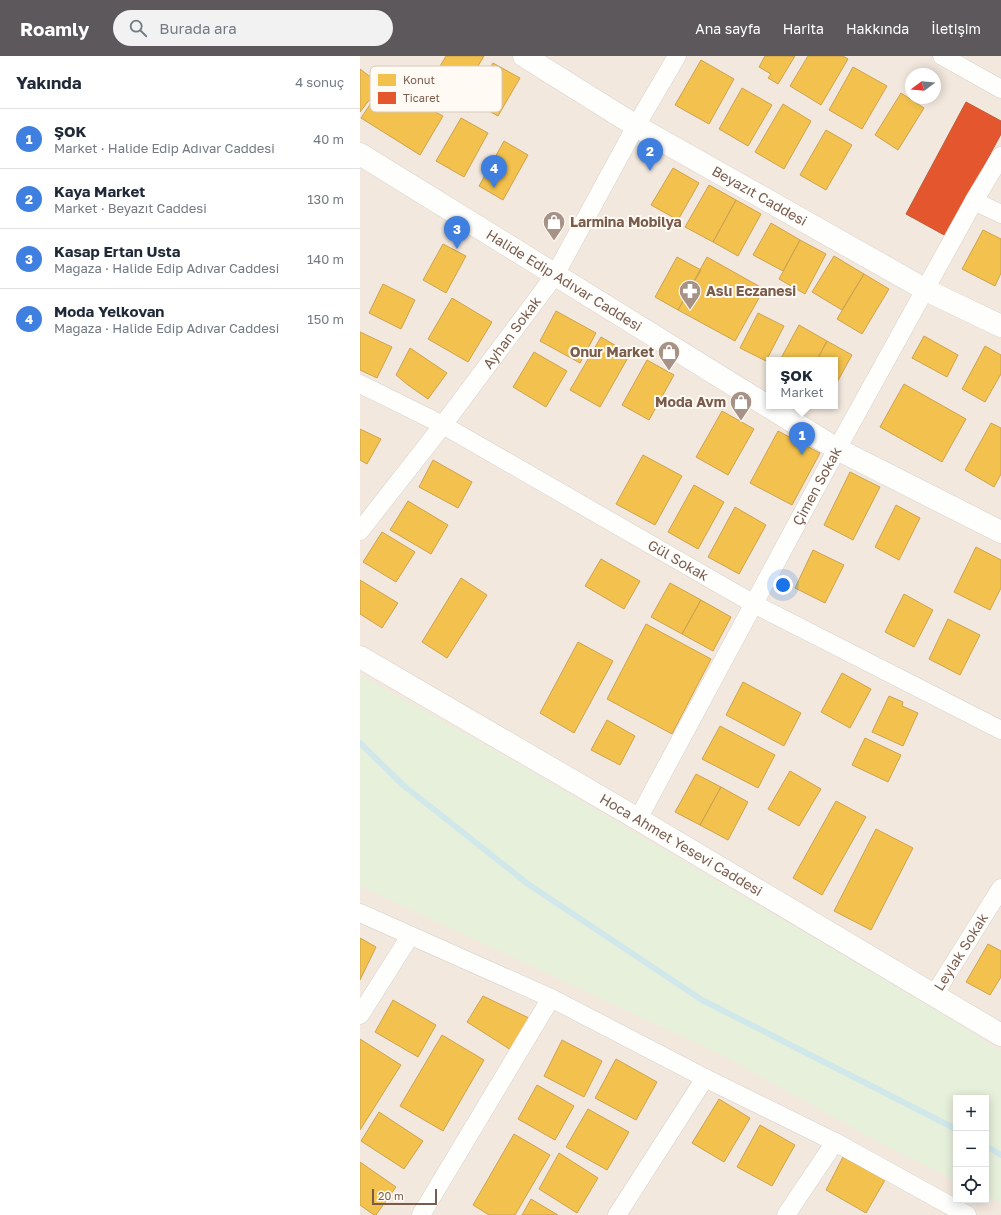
<!DOCTYPE html>
<html lang="tr">
<meta charset="utf-8">
<style>
:root{--surface:#fff;--page:#f2f2f3;--text:#1f2937;--muted:#747a83;--line:#e0e1e3;--accent:#5c585b}
body{margin:0;font-family:"Golos Text",sans-serif;background:var(--page);color:var(--text)}
.controls{position:absolute;right:12px;bottom:12px;display:grid;overflow:hidden;border-radius:0px;box-shadow:0 2px 10px #0003}
.controls button{width:36px;height:36px;display:grid;place-items:center;padding:0;border:0;border-bottom:1px solid var(--line);background:var(--surface);color:var(--text);font:20px sans-serif}
.compass{position:absolute;left:545px;top:12px;width:36px;height:36px;border-radius:50%;background:var(--surface);box-shadow:0 2px 10px #0003;rotate:254deg}
.scale{position:absolute;left:12px;bottom:10px;width:65px;box-sizing:border-box;padding-left:4px;border:2px solid #7a5c4d;border-top:0;font-size:11px;line-height:14px;white-space:nowrap;color:#7a5c4d;-webkit-text-stroke:3px #fffaf3;paint-order:stroke}
.you{position:absolute;left:423px;top:529px;width:14px;height:14px;margin:-10px;border:3px solid #fff;border-radius:50%;background:#1a73e8;box-shadow:0 0 0 6px #1a73e833}
.badge{display:grid;place-items:center;width:26px;height:26px;border-radius:50%;background:var(--accent);color:#fff;font-size:13px;font-weight:700}
.pin{position:absolute;translate:-50% -33px;filter:drop-shadow(0 1px 2px #0008)}
.pin::after{content:'';position:absolute;top:21px;width:14px;height:12px;background:inherit;clip-path:polygon(0 0,100% 0,50% 100%)}
.popup{position:absolute;left:406px;top:301px;width:72px;height:52px;box-sizing:border-box;display:grid;place-content:center;border-radius:0px;background:var(--surface);filter:drop-shadow(0 1px 3px #0005);font-size:13px;white-space:nowrap;color:var(--muted)}
.popup b{font-size:15px;color:var(--text)}
.popup::after{content:'';position:absolute;left:50%;top:100%;margin-left:-8px;border:8px solid transparent;border-top-color:var(--surface)}
.list{margin:0;padding:0;list-style:none}
h2{display:flex;justify-content:space-between;align-items:center;height:52px;margin:0;padding:0 16px;font-size:17px}
h2 small{font-size:13px;font-weight:400;color:var(--muted)}
.list li{display:grid;grid-template-columns:26px 1fr auto;gap:12px;align-items:center;box-sizing:border-box;height:60px;padding:0 16px;border-top:1px solid var(--line)}
.list b{display:block;font-size:15px;white-space:nowrap}
.list p{margin:0;font-size:13px;white-space:nowrap;color:var(--muted)}
.list em{font-size:13px;font-style:normal;color:var(--muted)}
.icon{flex:none;width:22px;height:22px;fill:none;stroke:currentColor;stroke-width:2;stroke-linecap:round;stroke-linejoin:round}
.map{position:relative;flex:none;width:641px;height:1159px;overflow:hidden}
header{display:flex;align-items:center;gap:24px;box-sizing:border-box;height:56px;padding:0 20px;background:var(--accent);color:#fff}
header strong{font-size:19px}
nav{display:flex;gap:22px;margin-inline-start:auto;font-size:14px}
.search{width:280px;height:36px;background:var(--page);display:flex;align-items:center;gap:10px;box-sizing:border-box;padding:0 14px;border-radius:22px;color:var(--muted);font-size:15px}
main{display:flex}
aside{flex:1;background:var(--surface)}
.map>svg:first-child{display:block}
</style>
<header>
<strong>Roamly</strong>
<div class="search"><svg class="icon" aria-label="search" viewBox="0 0 24 24"><circle cx="10" cy="10" r="6"/><path d="M15 15l6 6"/></svg>Burada ara</div>
<nav><a>Ana sayfa</a><a>Harita</a><a>Hakkında</a><a>İletişim</a></nav>
</header>
<main>
<aside>
<h2>Yakında<small>4 sonuç</small></h2>
<ul class="list">
<li><span class="badge" style="background:#3f7fe0">1</span><div><b>ŞOK</b><p>Market · Halide Edip Adıvar Caddesi</p></div><em>40 m</em></li>
<li><span class="badge" style="background:#3f7fe0">2</span><div><b>Kaya Market</b><p>Market · Beyazıt Caddesi</p></div><em>130 m</em></li>
<li><span class="badge" style="background:#3f7fe0">3</span><div><b>Kasap Ertan Usta</b><p>Mağaza · Halide Edip Adıvar Caddesi</p></div><em>140 m</em></li>
<li><span class="badge" style="background:#3f7fe0">4</span><div><b>Moda Yelkovan</b><p>Mağaza · Halide Edip Adıvar Caddesi</p></div><em>150 m</em></li>
</ul>
</aside>
<div class="map">
<svg width="641" height="1159" viewBox="0 0 641 1159">
<rect width="100%" height="100%" fill="#f9f5f0"/>
<path fill="#f2e8de" fill-rule="evenodd" d="M0,0h641v1159h-641zM551,18h24v24h-24zM409,304h66v46h-66zM596,1042h30v102h-30z"/>
<path fill="#e7f0db" d="M0,619l148,83 441,260 52,34v151l-15,-8v-97h-30v83l-68,-34 -166,-92 -362,-169z"/>
<path fill="#f2c14e" stroke="#cea34e" d="M86,0h38l-24,40 -28,-16z
M405,0h30l-17,28 -10,-6 3,-4 -12,-7z
M448,0h35l5,3 -27,46 -31,-19z
M341,4l33,19 -25,45 -34,-19z
M133,7l27,15 -22,38 -27,-15z
M493,11l34,19 -25,43 -33,-19z
M0,13l21,16 -21,27z
M23,29l60,31 -23,39 -59,-37z
M382,32l30,17 -24,41 -29,-17z
M541,37l23,15 -26,42 -23,-15z
M423,48l28,17 -27,48 -29,-17z
M101,62l27,15 -24,44 -28,-16z
M466,74l26,15 -26,45 -26,-15z
M144,85l24,14 -25,45 -24,-14z
M313,112l26,15 -21,37 -27,-15z
M349,129l27,15 -23,42 -28,-15z
M376,144l25,14 -23,42 -25,-14z
M411,167l29,17 -17,31 -30,-16z
M623,174l18,9v34l-6,13 -33,-17z
M440,184l26,14 -21,40 -26,-15z
M83,188l23,12 -20,37 -23,-13z
M474,200l30,18 -22,36 -30,-18z
M317,201l24,13 -23,40 -23,-13z
M347,201l57,32 -29,52 -57,-31z
M504,218l25,15 -27,45 -25,-15z
M23,228l32,16 -14,29 -32,-16z
M92,242l40,24 -24,40 -40,-23z
M196,255l40,22 -16,30 -40,-22z
M398,257l26,13 -18,35 -26,-13z
M439,269l28,16 -10,19h-37z
M0,276l32,15 -15,31 -17,-8z
M564,280l34,19 -11,22 -35,-19z
M241,281l29,17 -30,53 -30,-17z
M467,285l25,14 -17,31v-26h-18z
M625,290l16,9v19l-16,28 -23,-13z
M50,292l37,25 -19,26 -20,-14 -12,-10z
M174,296l33,19 -21,36 -33,-20z
M287,304l27,15 -25,45 -27,-15z
M544,328l62,35 -24,43 -62,-35z
M362,355l32,18 -26,46 -32,-18z
M631,367l10,5v46l-7,13 -29,-17z
M0,373l21,10 -14,25 -7,-4z
M418,375l42,22 -28,52 -42,-22z
M283,399l39,21 -27,49 -39,-21z
M73,404l39,22 -14,26 -39,-21z
M490,416l30,15 -27,53 -29,-15z
M334,429l30,17 -26,47 -30,-17z
M48,445l40,24 -17,29 -41,-24z
M536,449l24,13 -21,42 -24,-13z
M375,451l31,18 -27,49 -31,-17z
M22,476l33,20 -19,30 -33,-20z
M616,491l25,13v28l-11,22 -36,-18z
M453,494l31,15 -19,38 -30,-15z
M241,503l39,22 -16,28 -39,-23z
M101,522l26,17 -40,63 -25,-16z
M0,524l38,23 -16,25 -22,-14z
M310,527l31,17 -19,34 -31,-17z
M544,538l29,16 -19,37 -29,-15z
M341,544l30,17 -18,34 -31,-17z
M588,563l32,16 -20,40 -31,-16z
M286,568l65,35 -39,75 -65,-35z
M218,586l35,19 -39,72 -34,-20z
M482,617l29,16 -21,39 -29,-16z
M383,626l58,31 -17,33 -58,-31z
M529,640l14,6 -1,4 16,7 -15,33 -31,-14z
M247,664l28,16 -15,29 -29,-15z
M360,670l55,29 -17,33 -56,-29z
M505,682l36,17 -13,27 -36,-17z
M430,715l31,18 -22,37 -31,-17z
M336,718l25,13 -21,38 -25,-13z
M361,731l27,15 -20,38 -28,-15z
M476,745l30,16 -44,78 -29,-17z
M516,773l37,19 -42,82 -37,-19z
M0,882l16,9 -16,33z
M628,888l13,7v26l-11,18 -24,-13z
M123,940l46,22 -18,32 -44,-28z
M33,944l43,25 -18,32 -43,-25z
M82,979l42,25 -41,71 -43,-25z
M0,983l41,26 -41,65z
M202,984l40,21 -18,36 -40,-21z
M256,1003l41,23 -21,38 -41,-22z
M177,1029l37,21 -19,34 -37,-21z
M359,1043l31,19 -26,44 -32,-19z
M228,1053l41,23 -22,38 -41,-23z
M19,1056l44,29 -19,28 -43,-28z
M400,1069l35,20 -23,41 -35,-19z
M154,1078l36,21 -35,60h-26l-16,-10z
M199,1097l39,25 -21,35 -38,-24z
M483,1101l42,23 -19,33 -40,-23z
M0,1106l36,25 -20,28h-2l-14,-10z
M171,1143l27,16h-36z"/>
<path fill="#e4572e" stroke="#c45837" d="M606,46l35,19v13l-55,102 -40,-22z"/>
<g fill="none" stroke-linecap="round" stroke-linejoin="round">
<path stroke="#d0e8ea" stroke-width="6" d="M0,687l43,42 125,99 174,116 254,129
M626,1090l15,9"/>
<g stroke="#d7d1cb" stroke-width="19">
<g id="street">
<path d="M582,0l59,33"/>
<path d="M614,145l27,13"/>
<path id="s1" d="M0,328l83,41 311,179 247,126"/>
<path id="s2" d="M0,475l83,-106 112,-150 81,-149 41,-70"/>
<path id="s3" d="M278,763l199,-370 137,-248 27,-45"/>
<path d="M0,857l191,85 154,80 130,64 132,73"/>
<path id="s4" d="M574,939l67,-107"/>
<path d="M0,959l50,-79"/>
<path d="M61,1159l130,-217"/>
<path d="M257,1159l88,-137"/>
<path d="M426,1159l49,-73"/>
</g>
</g>
<g stroke="#d9d2cb" stroke-width="23">
<g id="secondary">
<path id="s5" d="M164,0l112,70 290,164 75,36"/>
<path id="s6" d="M0,98l477,295 164,83"/>
<path id="s7" d="M0,601l278,162 363,216"/>
</g>
</g>
<use href="#street" stroke="#fefefd" stroke-width="18"/>
<use href="#secondary" stroke="#fefefd" stroke-width="22"/>
</g>
<defs>
<g id="shop-pin" transform="scale(1.15)"><path d="M0 17L-7.5 6A9.5 9.5 0 1 1 7.5 6Z" fill="#a69286" stroke="#fffaf3"/><path d="M-5-2.5h2.3a2.7 3.5 0 0 1 5.4 0H5L5.5 6h-11ZM-1.5-2.5h3a1.5 2.3 0 0 0-3 0Z" fill="#fff"/></g>
<g id="pharmacy-pin" transform="scale(1.15)"><path d="M0 17L-7.5 6A9.5 9.5 0 1 1 7.5 6Z" fill="#a69286" stroke="#fffaf3"/><path d="M-2-6h4v4h4v4h-4v4h-4v-4h-4v-4h4Z" fill="#fff"/></g>
</defs>
<g fill-rule="evenodd">
<use href="#shop-pin" x="194" y="166"/>
<use href="#pharmacy-pin" x="330" y="235"/>
<use href="#shop-pin" x="309" y="296"/>
<use href="#shop-pin" x="381" y="346"/>
</g>
<g text-anchor="middle" stroke-width="4" stroke-linejoin="round" paint-order="stroke">
<g font-size="14" fill="#7a5c4d" stroke="#fffaf3">
<text dy="5" stroke="none"><textPath href="#s5" startOffset="274">Beyazıt Caddesi</textPath></text>
<text dy="5" stroke="none"><textPath href="#s6" startOffset="240">Halide Edip Adıvar Caddesi</textPath></text>
<text dy="5" stroke="none"><textPath href="#s2" startOffset="250">Ayhan Sokak</textPath></text>
<text dy="5" stroke="none"><textPath href="#s3" startOffset="378">Çimen Sokak</textPath></text>
<text dy="5" stroke="none"><textPath href="#s1" startOffset="364">Gül Sokak</textPath></text>
<text dy="5" stroke="none"><textPath href="#s7" startOffset="372">Hoca Ahmet Yesevi Caddesi</textPath></text>
<text dy="5" stroke="none"><textPath href="#s4" startOffset="51">Leylak Sokak</textPath></text>
</g>
<g font-size="14" font-weight="bold" fill="#7a5c4d" stroke="#fffaf3" text-anchor="start">
<text x="210" y="171">Larmina Mobilya</text>
<text x="346" y="240">Aslı Eczanesi</text>
<text x="294" y="301" text-anchor="end">Onur Market</text>
<text x="366" y="351" text-anchor="end">Moda Avm</text>
</g>
</g>
<rect x="10" y="10" width="132" height="46" rx="6" fill="#fffaf3" stroke="#d7cbc1" stroke-width="1"/>
<rect x="18" y="18" width="18" height="12" fill="#f2c14e"/>
<rect x="18" y="36" width="18" height="12" fill="#e4572e"/>
<g font-size="11" fill="#7a5c4d">
<text x="43" y="28">Konut</text>
<text x="43" y="46">Ticaret</text>
</g>
</svg>
<div class="controls">
<button>+</button>
<button>−</button>
<button><svg class="icon" aria-label="locate" viewBox="0 0 24 24"><circle cx="12" cy="12" r="6"/><path d="M12 2v4M12 18v4M2 12h4M18 12h4"/></svg></button>
</div>
<svg class="compass" viewBox="-18 -18 36 36"><path d="M0-13l5 13h-10z" fill="#e53935"/><path d="M0 13l5-13h-10z" fill="#747a83"/></svg>
<div class="scale">20 m</div>
<div class="you"></div>
<div class="pin badge" style="left:442px;top:399px;background:#3f7fe0">1</div>
<div class="popup"><b>ŞOK</b>Market</div>
<div class="pin badge" style="left:290px;top:115px;background:#3f7fe0">2</div>
<div class="pin badge" style="left:97px;top:193px;background:#3f7fe0">3</div>
<div class="pin badge" style="left:134px;top:132px;background:#3f7fe0">4</div>
</div>
</main>
